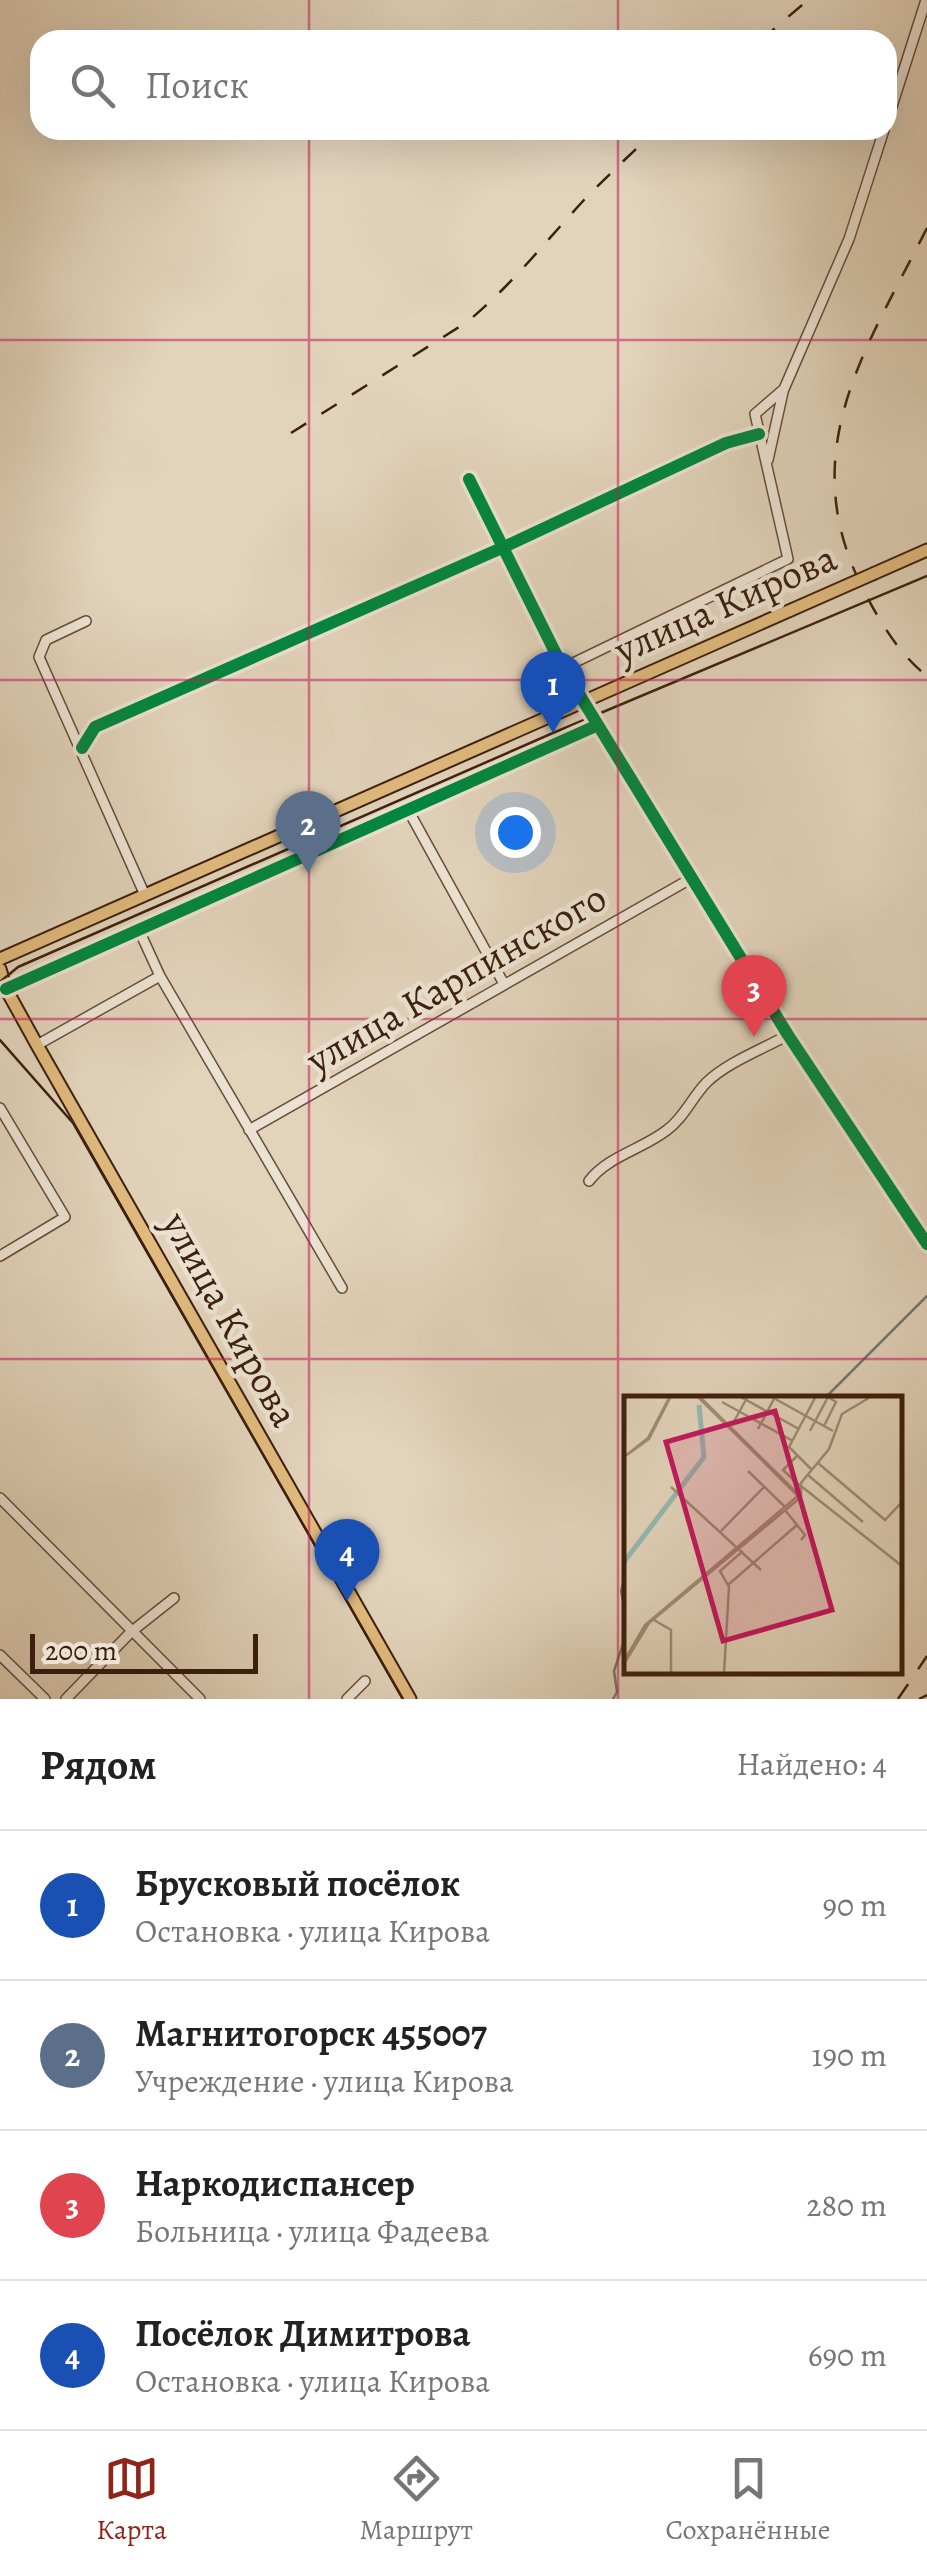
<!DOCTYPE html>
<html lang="ru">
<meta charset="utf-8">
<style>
:root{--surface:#fff;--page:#f2f2f2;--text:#222;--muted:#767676;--line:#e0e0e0;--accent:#8f2418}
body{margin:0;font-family:Alegreya,serif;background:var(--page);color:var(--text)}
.scale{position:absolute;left:30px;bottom:25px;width:228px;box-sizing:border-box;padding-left:10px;border:5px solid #3d200c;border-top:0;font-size:28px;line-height:35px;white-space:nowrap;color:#3d200c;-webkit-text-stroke:8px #ece2d3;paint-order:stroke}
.you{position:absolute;left:515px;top:832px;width:35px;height:35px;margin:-25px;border:8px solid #fff;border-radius:50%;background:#1a73e8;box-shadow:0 0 0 15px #1a73e833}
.badge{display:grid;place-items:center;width:65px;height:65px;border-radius:50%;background:var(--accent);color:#fff;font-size:32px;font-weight:700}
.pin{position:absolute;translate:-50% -82px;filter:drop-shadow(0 2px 5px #0008)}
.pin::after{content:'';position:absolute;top:52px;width:35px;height:30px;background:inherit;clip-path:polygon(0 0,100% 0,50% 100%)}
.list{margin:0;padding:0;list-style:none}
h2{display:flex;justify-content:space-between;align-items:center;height:130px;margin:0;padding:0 40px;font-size:42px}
h2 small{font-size:32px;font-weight:400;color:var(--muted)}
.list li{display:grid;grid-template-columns:65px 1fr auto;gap:30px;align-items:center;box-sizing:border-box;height:150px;padding:0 40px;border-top:2px solid var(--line)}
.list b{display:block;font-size:38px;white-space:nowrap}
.list p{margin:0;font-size:32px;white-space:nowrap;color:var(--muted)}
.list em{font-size:32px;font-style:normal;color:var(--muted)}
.icon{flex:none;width:55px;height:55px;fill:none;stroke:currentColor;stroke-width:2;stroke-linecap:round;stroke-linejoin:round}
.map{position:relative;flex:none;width:927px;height:1699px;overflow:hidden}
.search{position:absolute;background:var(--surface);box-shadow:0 10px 40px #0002;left:30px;right:30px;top:30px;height:110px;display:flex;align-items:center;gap:25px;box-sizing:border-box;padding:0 35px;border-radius:30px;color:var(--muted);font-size:38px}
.sheet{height:730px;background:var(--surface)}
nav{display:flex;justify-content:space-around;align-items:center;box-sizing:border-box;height:140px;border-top:2px solid var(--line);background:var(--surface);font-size:28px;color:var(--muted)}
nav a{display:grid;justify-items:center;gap:5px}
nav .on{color:var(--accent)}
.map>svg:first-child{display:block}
</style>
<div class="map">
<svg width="927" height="1699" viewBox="0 0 927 1699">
<rect width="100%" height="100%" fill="#e2d3bb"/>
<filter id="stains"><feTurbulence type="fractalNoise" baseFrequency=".002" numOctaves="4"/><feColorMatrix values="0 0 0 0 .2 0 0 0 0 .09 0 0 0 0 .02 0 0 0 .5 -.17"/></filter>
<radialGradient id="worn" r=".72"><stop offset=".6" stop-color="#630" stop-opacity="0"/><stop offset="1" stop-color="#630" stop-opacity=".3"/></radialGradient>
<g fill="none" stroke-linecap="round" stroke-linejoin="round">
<path stroke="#727b6e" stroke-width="2.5" d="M824,1399l103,-103
M627,1569l-6,22 6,28
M613,1699l4,-7 -3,-21 13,-39"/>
<g stroke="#664d38" stroke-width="12">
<path id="minor" d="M887,122l39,-122
M768,460l15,-68
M469,479l94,189 225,367 139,209
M86,621l-40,19 -7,17 105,236
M563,668l225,-109 -33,-145 29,-25 65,-150 35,-109
M82,748l13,-21 409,-180 222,-104 33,-9
M407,808l97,176
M138,928l22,48 182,312
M6,989l592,-264
M37,1045l123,-69
M0,1108l65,109 -65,39
M249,1130l443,-252
M589,1181c19,-25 54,-32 78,-51 17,-12 25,-33 40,-48 21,-20 56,-33 81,-47
M0,1498l200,201
M0,1655l45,44
M66,1699l65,-67 43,-34
M347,1699l18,-18"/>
</g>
<g stroke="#3d200c" stroke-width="15">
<path id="major" d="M875,573l52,-23
M0,959l791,-349
M0,969l6,20 31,56 373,654"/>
</g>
<use href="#minor" stroke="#ece2d3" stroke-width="9"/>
<use href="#major" stroke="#e1ba7e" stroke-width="11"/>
<path stroke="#3d200c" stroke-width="2.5" d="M0,982l18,-15 535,-234 374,-157
M0,1040l73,83 330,576"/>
<path stroke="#3d200c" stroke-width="2.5" stroke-dasharray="18 18" stroke-linecap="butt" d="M761,40l47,-40
M927,228c-62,123 -134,225 -63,363 16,31 35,63 63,85
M291,433l176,-111c44,-36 78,-80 117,-122 23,-24 48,-47 72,-70
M898,1699l29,-43
M919,1699l8,-4"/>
<g stroke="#3d200c" stroke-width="15" stroke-linecap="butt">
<path id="major-bridge" d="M791,610l84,-37"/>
</g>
<use href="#major-bridge" stroke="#e1ba7e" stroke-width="11"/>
<g stroke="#ece2d3" stroke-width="19">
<path id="cycleway" d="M469,479l94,189 225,367 139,209
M82,748l13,-21 409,-180 222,-104 33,-9
M6,989l592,-264"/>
</g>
<use href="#cycleway" stroke="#00873e" stroke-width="12"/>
</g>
<path fill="none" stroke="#c2185b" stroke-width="2.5" stroke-opacity="0.55" d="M309,0v40M618,0v40M309,130v1569M618,130v1569M0,340h927M0,680h927M0,1019h927M0,1359h927"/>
<g text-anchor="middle" stroke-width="9" stroke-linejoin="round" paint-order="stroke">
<g font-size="40" fill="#3d200c" stroke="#ece2d3">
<text transform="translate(725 603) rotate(-24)" y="14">улица Кирова</text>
<text transform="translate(456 978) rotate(-30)" y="14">улица Карпинского</text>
<text transform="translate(231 1319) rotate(61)" y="14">улица Кирова</text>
</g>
</g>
<g transform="translate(624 1396)">
<rect width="278" height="278" fill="#e2d3bb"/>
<path fill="none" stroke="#95b8b0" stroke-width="5" d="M0,166l80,-105 -5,-52"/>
<path fill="none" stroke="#a08b75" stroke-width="2.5" d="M115,0l60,33M146,0l63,35M98,6l71,39M108,29l16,-29M134,33l17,-32M186,35l18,-34 8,5 -12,24M173,60l-14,14 17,16M0,61l25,-18 22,-43M0,61l24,-19 22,-42M194,67l67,57 17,-18M188,74l-23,-23 27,-51M124,75l36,35M184,79l55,47M177,90l101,80M47,91l90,83M177,101v-14l28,-34 13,-35 30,-18M161,114l20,25 -4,5M97,135l44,-45M104,189l69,-60M30,224l17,10v43M0,265l21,-36 154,-130 -100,-99M0,268l25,-41 151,-125 -103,-102M100,277l5,-86 -9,-16 23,-20"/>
<path fill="#c2185b" fill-opacity="0.15" stroke="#c2185b" stroke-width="5" d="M151,15l57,199 -109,31 -57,-199z"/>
<rect width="278" height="278" fill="none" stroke="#3d200c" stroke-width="5"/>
</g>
<rect width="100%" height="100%" filter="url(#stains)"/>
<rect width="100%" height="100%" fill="url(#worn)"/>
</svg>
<div class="scale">200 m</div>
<div class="you"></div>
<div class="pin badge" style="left:553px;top:733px;background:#1a4fb4">1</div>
<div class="pin badge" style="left:308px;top:873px;background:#5c6f8a">2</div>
<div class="pin badge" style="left:754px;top:1037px;background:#e0444e">3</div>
<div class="pin badge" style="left:347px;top:1601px;background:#1a4fb4">4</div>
<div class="search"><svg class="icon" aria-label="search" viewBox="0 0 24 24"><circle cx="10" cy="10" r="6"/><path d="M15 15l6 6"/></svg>Поиск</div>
</div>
<section class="sheet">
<h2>Рядом<small>Найдено: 4</small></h2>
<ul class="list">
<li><span class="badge" style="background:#1a4fb4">1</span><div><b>Брусковый посёлок</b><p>Остановка · улица Кирова</p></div><em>90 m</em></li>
<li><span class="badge" style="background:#5c6f8a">2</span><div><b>Магнитогорск 455007</b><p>Учреждение · улица Кирова</p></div><em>190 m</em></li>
<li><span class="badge" style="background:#e0444e">3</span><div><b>Наркодиспансер</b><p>Больница · улица Фадеева</p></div><em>280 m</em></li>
<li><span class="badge" style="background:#1a4fb4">4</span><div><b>Посёлок Димитрова</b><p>Остановка · улица Кирова</p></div><em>690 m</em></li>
</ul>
</section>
<nav>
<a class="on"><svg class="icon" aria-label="map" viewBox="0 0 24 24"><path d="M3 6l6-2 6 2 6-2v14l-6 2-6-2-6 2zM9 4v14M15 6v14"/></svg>Карта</a>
<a><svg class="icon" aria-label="directions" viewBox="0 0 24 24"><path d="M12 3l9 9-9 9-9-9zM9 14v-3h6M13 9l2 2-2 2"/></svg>Маршрут</a>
<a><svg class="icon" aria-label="saved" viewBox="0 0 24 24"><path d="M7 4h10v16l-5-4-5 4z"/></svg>Сохранённые</a>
</nav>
